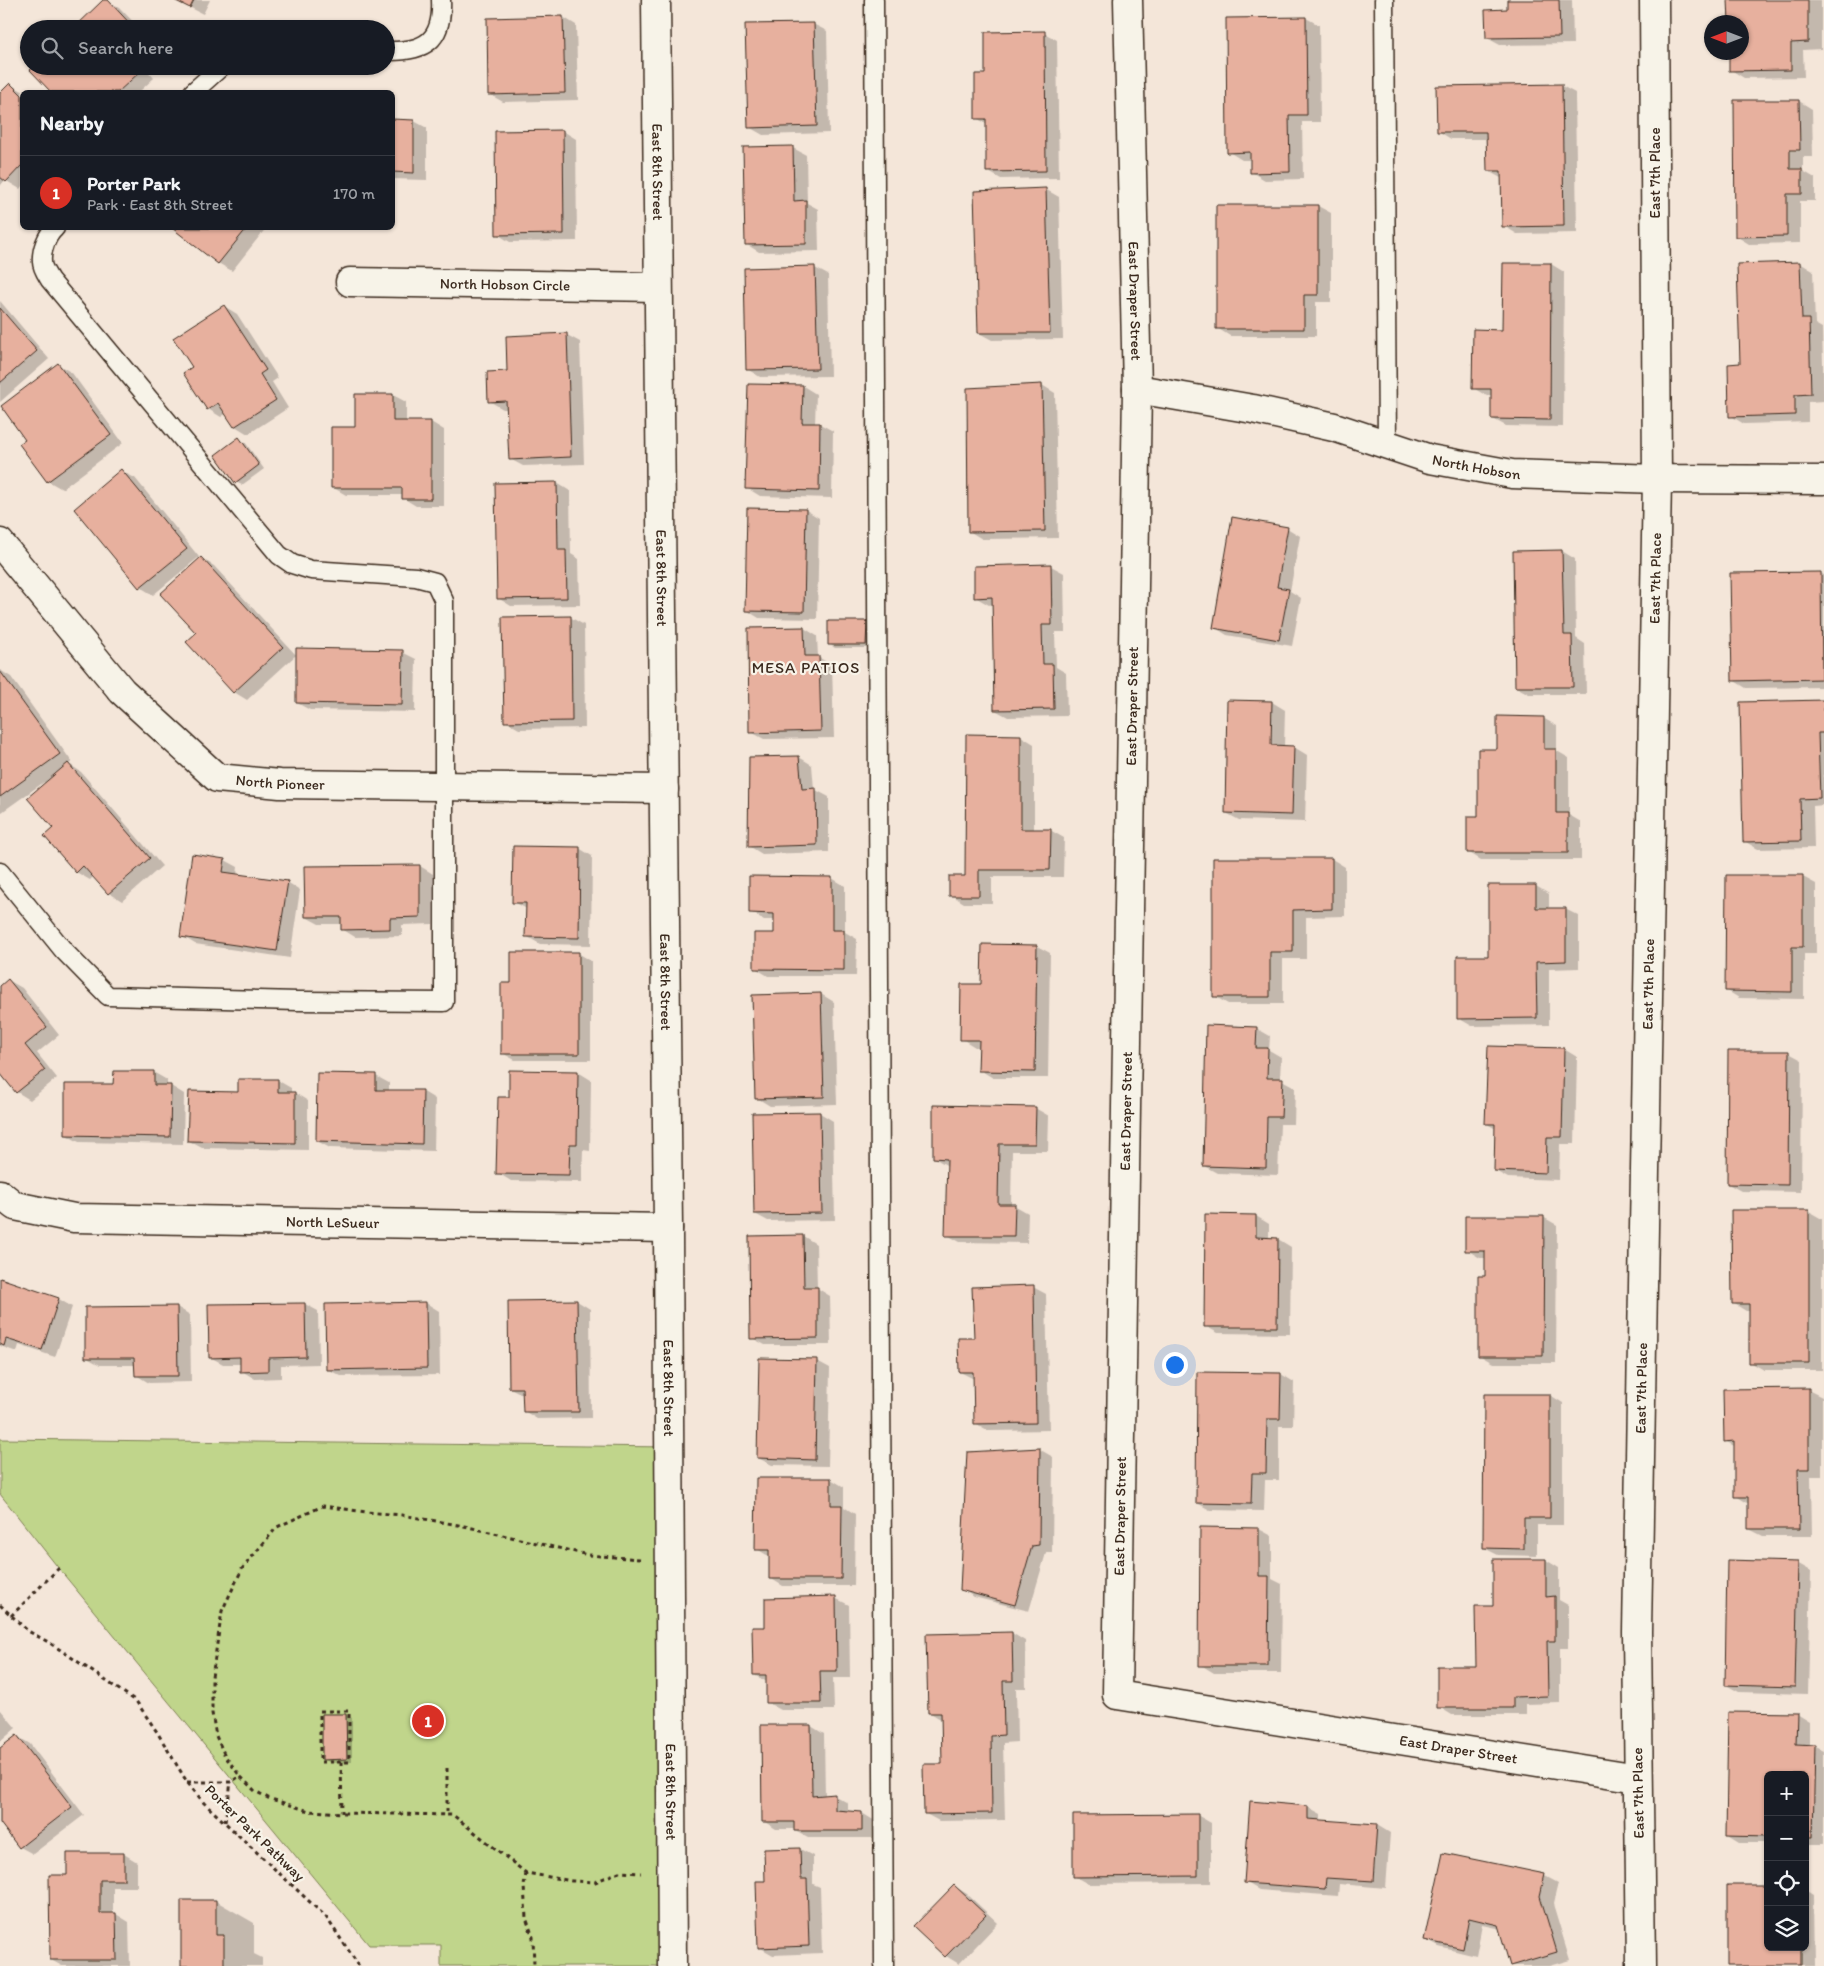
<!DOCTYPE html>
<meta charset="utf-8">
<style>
:root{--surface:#171b24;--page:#20242c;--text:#f1f3f6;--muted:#9ea1a6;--line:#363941;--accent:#d93025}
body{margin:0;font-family:Itim,sans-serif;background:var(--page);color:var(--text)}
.controls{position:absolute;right:15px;bottom:15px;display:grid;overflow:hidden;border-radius:8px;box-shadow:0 1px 4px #0004}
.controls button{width:45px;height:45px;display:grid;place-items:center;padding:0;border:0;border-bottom:1px solid var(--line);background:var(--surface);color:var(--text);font:25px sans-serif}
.compass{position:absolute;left:1704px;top:15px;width:45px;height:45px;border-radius:50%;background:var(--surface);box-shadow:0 1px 4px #0004;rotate:270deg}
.you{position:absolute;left:1174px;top:1364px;width:18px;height:18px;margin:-12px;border:4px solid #fff;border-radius:50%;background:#1a73e8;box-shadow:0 0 0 8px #1a73e833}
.badge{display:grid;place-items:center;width:32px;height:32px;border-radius:50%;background:var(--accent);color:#fff;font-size:16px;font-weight:700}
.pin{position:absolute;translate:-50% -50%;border:2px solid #fff;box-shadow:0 1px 5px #0006}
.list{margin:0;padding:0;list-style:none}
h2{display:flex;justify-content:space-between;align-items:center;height:65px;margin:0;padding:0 20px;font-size:21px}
h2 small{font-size:16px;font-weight:400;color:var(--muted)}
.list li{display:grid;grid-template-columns:32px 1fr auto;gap:15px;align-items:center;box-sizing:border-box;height:75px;padding:0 20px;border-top:1px solid var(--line)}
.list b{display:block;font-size:19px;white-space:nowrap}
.list p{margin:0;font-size:16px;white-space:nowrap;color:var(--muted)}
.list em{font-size:16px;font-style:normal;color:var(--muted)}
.icon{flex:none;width:28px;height:28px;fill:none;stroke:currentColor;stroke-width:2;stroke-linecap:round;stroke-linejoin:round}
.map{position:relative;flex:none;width:1824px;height:1966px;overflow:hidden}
.search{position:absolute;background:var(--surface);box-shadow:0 1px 4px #0004;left:20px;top:20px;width:375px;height:55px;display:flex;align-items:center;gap:12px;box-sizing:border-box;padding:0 18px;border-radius:28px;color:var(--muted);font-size:19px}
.panel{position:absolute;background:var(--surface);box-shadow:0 1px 4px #0004;left:20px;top:90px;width:375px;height:140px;border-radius:8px}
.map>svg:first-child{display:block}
</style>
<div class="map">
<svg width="1824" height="1966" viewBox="0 0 1824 1966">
<rect width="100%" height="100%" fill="#f4e6d9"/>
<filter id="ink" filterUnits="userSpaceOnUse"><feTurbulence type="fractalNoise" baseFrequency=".02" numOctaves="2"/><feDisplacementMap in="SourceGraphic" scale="10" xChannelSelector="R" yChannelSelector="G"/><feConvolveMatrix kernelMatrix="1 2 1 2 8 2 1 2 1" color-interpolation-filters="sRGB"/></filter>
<g filter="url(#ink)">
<path fill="#c0d58b" stroke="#7e8054" d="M0,1439l670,8 2,519h-231v-21h-72l-309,-375 -60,-76z"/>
<path fill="#0003" d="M105,0l14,7 21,22h-65z
M175,0h35l-7,14z
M1508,0h64l1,44 -73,1 -13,-7 22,-28z
M1730,0h91v49l-18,1 1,27 -60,1 -13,-8 11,-18v-30h-12z
M563,17l13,8 2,75 -75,2 -14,-8z
M1306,18l13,7 1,97h-18l1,57 -38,1 -14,-8v-12h-9l-13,-8z
M813,24l14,7 2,102 -66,2 -14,-8z
M1044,33l13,7 2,138 -58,1 -14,-8v-47l-11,-6 10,-43z
M36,66h107l11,12 -15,14h-86l-21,-22z
M10,84l14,8h-2v94l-2,3 -15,-9 -5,6v-91z
M1562,86l13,7 2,140 -60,1 -13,-8 -3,-48 -13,-7v-32h-37l-13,-8z
M1799,101l13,8 1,48h-10v14l12,7v23h-15v42l-51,1 -13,-8z
M392,121h22l13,7v52l-35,-1z
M563,131l13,8 1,102 -67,1 -13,-8z
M793,148l13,7 1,48 11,6 1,42 -60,1 -13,-8z
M1045,189l14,8 4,142 -71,1 -13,-7z
M1318,206l13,7v89h-15v34h-86l-13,-8z
M174,228h92l-34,43 -14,-8z
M1800,263l13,8 2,53 7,4 2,73 -16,1v20l-64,2 -13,-8 10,-51 -3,-100z
M1551,264l13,8 -1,155 -57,-1 -13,-7v-23h-6l-14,-8 30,-57z
M815,268l13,7 2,101 -70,1 -13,-8 -1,-100z
M0,301l49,58 -49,43z
M224,306l13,8 41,64 -6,4 16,26 -40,26 -13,-8 -8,-13 -6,4 -13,-8 -14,-41z
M567,335l13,7 4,122 -61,2 -13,-7 -2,-50h-5l-14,-8 20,-28z
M59,365l13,8 51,70 -61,46 -14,-8 -27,-36 6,-5z
M1042,385l13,8 3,145 -76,1 -13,-8v-142z
M803,386l13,8 -1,30h5l13,7 -1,67 -72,-2 -13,-8z
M393,395l13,7v20h25l13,8v76h-28l-13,-8v-3h-57l-14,-8 24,-59z
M239,439l6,3 19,27 -22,16 -6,-3z
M121,471l14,7 64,79 -46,38 -13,-8 -64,-78z
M557,483l13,8 1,63 8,5 1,46 -69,1 -13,-8z
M806,510l13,8 -2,101 -58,-1 -13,-8z
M1287,528l13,8 -10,55 11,7 -9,48 -65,-11 -13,-8z
M1562,551l13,8 1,79 9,6 1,50h-57l-13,-7 -1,-135z
M201,558l13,8 82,89 -49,45 -13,-8 -46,-50 9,-9z
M1051,566l13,7 1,59h-10l1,35 10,6 1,43 -59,1 -13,-7 -2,-106 -4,1 -14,-8z
M1820,573l4,2v112l-78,1 -13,-8z
M570,617l14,8 1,103 -66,1 -14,-8z
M866,622l6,4v22h-37l-6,-4z
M804,628l13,8 1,21 14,8 2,73 -70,1 -13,-7 -2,-103z
M402,652l14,7 -1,53 -105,-2 -13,-7z
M0,670l11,7 61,85 -3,2 12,8 81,94 -40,35 -13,-8 -15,-17 -4,4 -14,-8 -21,-44 -11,-46 -42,30 -2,-1z
M1824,701v104l-11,1 1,42 -56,1 -14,-8z
M1272,702l13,8 -1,37h10l13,8 -2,67 -66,-2 -13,-7z
M1543,718l14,8v25l12,7v57l12,7v38h-100l-13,-8 11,-34 19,-68z
M967,736h54l13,8v86h16l14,8 -1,39h-71v26h-28l-13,-8 16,-18z
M799,757l13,8 2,24 15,8v55l-67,2 -13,-8 1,-88z
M579,848l13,8 -1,89 -51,-1 -14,-8 1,-27 -13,-7z
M193,855l32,5 13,7 -1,8 50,7 13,8 -10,68 -95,-14 -13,-8z
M1332,859l13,8v49l-39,1v42h-23v45h-55l-14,-8z
M420,866l13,8v50l-31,1v11l-47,1 -13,-8v-5h-23l-13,-7z
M1803,877l13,7v70h-12v45l-65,-1 -13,-8z
M832,878l13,8v46l12,7 -1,37h-88l-13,-8 20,-34v-14h-11l-13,-8z
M1536,886l13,8v15h16l14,7v52l-30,1v56l-77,1 -14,-8 31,-61z
M983,945l54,1 13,7 -2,125h-55l-13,-8v-23h-5l-13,-8 20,-53z
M578,953l13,8v99h-76l-13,-7 11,-69z
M8,980l14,8 37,47 -22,18 20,25 -27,22 -13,-8 -17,-21v-84z
M821,994l13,8 3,102 -67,2 -13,-8z
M1256,1028l14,8 -1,14 12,7 -1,22 15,8 -1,37h-14l-2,51 -61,-2 -13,-7z
M1564,1049l13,8 -2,87h-15l-1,36 -51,-2 -13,-7 1,-42 -9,-5z
M1729,1052l60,1 13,7 -1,132 -60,-1 -13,-7z
M153,1072l14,8v6h4l13,8 -1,50 -104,-2 -13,-7 48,-50z
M578,1072l13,8 -1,71 -7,-1 -1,32 -71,-1 -13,-8 12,-75z
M376,1076l13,7v8h33l13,8 -1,52 -104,-3 -13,-7z
M277,1080l14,8v5h4l13,8v49l-106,-2 -13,-7 50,-47z
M1035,1108l14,8 -1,35h-36l-1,54h3l14,8 -1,30 -67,-1 -13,-7 1,-69 -14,-8z
M820,1113l13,8 2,99 -67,1 -13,-7 -2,-100z
M1808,1211l14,8v151h-58l-14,-8v-51h-4l-13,-8z
M1256,1216l13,8v15h9l13,8 -1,87 -72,-1 -13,-7z
M1543,1217l14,8 -1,138h-63l-14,-8 8,-78v-19h-7l-13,-8z
M803,1236l13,8 1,44 13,8 1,49h-66l-13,-7z
M0,1279l59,20 13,8 -17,50 -36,-12 -2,7 -17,-6z
M1033,1287l13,7 3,136 -60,1 -14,-8 -1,-44 -14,-7 15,-33z
M577,1301l13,8 1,109 -54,1 -13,-8v-16l-14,-7 -1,-86z
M426,1303l13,8 1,64 -99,1 -14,-7z
M305,1304l13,7 1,53 -38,1v13l-26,1 -13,-8 -1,-7h-18l-13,-7z
M177,1307l13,8 1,67 -42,1 -13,-8 -1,-10h-35l-13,-7 -1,-50z
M817,1361l13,7 -2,98 -56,-1 -14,-7z
M1281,1374l13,8 -1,44h-14v54h-14l-1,31 -54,-1 -13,-7z
M1808,1390l14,7v79h-11l1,60h-49l-14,-7v-25l-13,-8v-49l-11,-6z
M1550,1395l13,8v122h-26v31l-39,-1 -14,-7z
M1039,1449l14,8 -1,95 -6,1 -17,58 -55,-14 -13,-8z
M831,1479l13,8v20l11,7 -1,72h-71l-13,-8v-21l-13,-8z
M1201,1528l58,1 13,7v43l10,5 -1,89h-67l-13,-8z
M1546,1560l13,8v32l9,5v43h-8v55l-34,1v11h-74l-13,-8 38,-40 17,-60z
M1797,1563l14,8 -3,123 -69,-2 -13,-7z
M835,1598l14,7 1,73h-17l1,32h-53l-13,-7 -1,-21 -13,-7 13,-47z
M1012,1633l13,8 1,47h-10l1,54 -14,1 2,77 -66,1 -13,-7 17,-49 -1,-45 -13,-8z
M0,1709l16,19 -16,14z
M1796,1714l13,8v24h5l10,5v93h-19v-69h-37v68h-28l-13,-8z
M346,1715l6,3v44l-22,1 -6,-4z
M811,1726l13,8 1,63 10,-1 13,7v9l14,1 13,8v17h-67l-13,-7v-2h-19l-13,-8z
M17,1736l13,8 54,71 -51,39 -13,-7 -20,-27v-70z
M1251,1803l57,4 13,7v8l56,3 13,8 -4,55 -47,-4 -1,12 -79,-6 -14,-8z
M1197,1815l14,8v60l-123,1 -14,-8z
M800,1849l13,7v28l7,3 2,66 -49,2 -14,-8 8,-65z
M124,1854l13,8v25h-24v27h3l13,8 1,44h-68l-11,-6 18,-83z
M1444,1855l101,21 13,7 -5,21 17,56 -21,6h-37l-11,-37 -19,-4 -6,31 -37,-9 -13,-7z
M954,1886l13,8 31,29 -39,41 -13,-8 -31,-29z
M1805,1889l8,5 1,72h-85l39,-19h37z
M216,1901l38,22v31l8,4v8h-79z"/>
<path fill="#e7b09e" stroke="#3b2a1e" d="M103,0h5l27,29h-62z
M174,0h20l-4,8z
M1507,0h52l1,37 -74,1 -1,-28 22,-1z
M1728,0h80v42l-17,1v27l-62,1v-19h13v-30h-13z
M563,16l2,77 -77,2 -1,-77z
M1306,17l1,98h-18l1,57 -40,1v-21l-23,1 -1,-135z
M814,23l3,103 -69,2 -3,-104z
M1045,31l1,140 -60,1v-53h-11v-45h10v-42z
M34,66h104l4,4 -24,22h-67l-21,-22z
M10,83l12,12v70l-16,17 -6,-5v-84z
M1562,84l2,142 -62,1 -1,-56h-14l-1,-39h-49l-1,-46z
M1734,100h65l1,50h-10v19h12v25h-15v42l-52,1z
M392,119l22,1v53l-22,-1z
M563,130l1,104 -68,1 -1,-104z
M793,146l1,55 12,-1v44l-61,1 -2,-98z
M1046,188l4,145h-72l-4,-142z
M1216,205h102v90h-14v34h-88z
M172,228h75l-29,36z
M1800,262l2,57h7l2,75 -16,1v20l-66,2 -1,-53 12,-1 -3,-99z
M1503,263h48l-1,157 -59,-1v-30h-19l1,-60 29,1z
M815,266l3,103 -72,1 -2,-102z
M224,305l42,65 -6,4 16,26 -42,27 -16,-24 -11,7 -24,-37 9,-6 -19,-29z
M0,308l37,43 -37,32z
M567,333l4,124 -62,3 -3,-59 -18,1 -1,-30 20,-1 -1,-35z
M58,363l53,72 -64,47 -28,-38 6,-4 -24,-34z
M748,384l55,1 -1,38h18l-1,68 -74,-2z
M1042,384l3,147 -77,1 -1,-144z
M355,394h38v27h38v78h-29v-11h-71v-61h24z
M239,437l20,28 -24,18 -20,-28z
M121,469l66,80 -48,39 -65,-79z
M557,482l1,68h8l1,48 -70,1 -2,-116z
M747,508l59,1 -2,103 -59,-1z
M1232,517l56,10 -11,60 12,2 -10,51 -66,-12z
M1562,550l2,85h8l1,52h-58l-2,-136z
M201,557l82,90 -50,46 -47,-51 10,-9 -36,-39z
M1051,564l1,61h-10l1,39h10l1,45 -60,1 -2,-113 -18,1v-32z
M1821,572l1,107 -90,2 -2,-108z
M571,616l1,105 -68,1 -2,-105z
M828,621h39l-1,24h-38z
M804,627l1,29h14l2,75 -72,2 -1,-105z
M296,648l107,2 -1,55 -106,-2z
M0,671l60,83 -60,43z
M1227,700l45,1 -1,44 23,1 -2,69 -67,-2z
M1824,700v33h-6l2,65 -20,1 1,42 -58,1 -3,-140z
M1497,716l47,1v32h12v64h12v40h-101v-36h11v-68h19z
M966,734l55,1v94h30l-1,41h-71v26h-30v-20h16z
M799,756l3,33 14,-1 1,57 -69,2 1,-90z
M68,763l82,95 -42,36 -25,-28 -7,7 -32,-37 9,-8 -26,-30z
M513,846l67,1 -1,91 -54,-1 1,-34h-14z
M192,854l33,5 -2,13 65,9 -11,70 -97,-14z
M1213,858h119v51l-39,1v42h-23v45h-57z
M420,865v52l-30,1v11l-49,1v-13h-36l-1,-51z
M1726,875h77v72h-11v45l-67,-1z
M749,876l83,1v53h12v40l-90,-1v-36h20v-19l-25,-1z
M1488,885h48v23h30v53l-30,1 1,56 -80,1v-63h31z
M982,944l55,1 -2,127 -57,-1 1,-31h-19l1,-56h20z
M511,952h68v102h-78v-71h10z
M8,979l39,48 -22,18 20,25 -29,23 -16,-20v-87z
M821,993l3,104 -69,2 -3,-104z
M1206,1025l51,2 -1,21h12l-1,30h16l-2,39h-14l-1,51 -63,-2z
M1488,1046l76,2 -2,89h-15l-1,36 -52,-2 1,-47h-10z
M1728,1051h61l-1,134 -61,-1z
M509,1070l69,1 -1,73h-7l-1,31 -73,-1 2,-77h11z
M114,1071h40v14h17l-1,52 -105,-2v-51h48z
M317,1073l59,1v16h47l-1,54 -106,-3z
M238,1079h40v13h17v51l-108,-2 2,-50 49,1z
M933,1105l103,2 -1,37h-36l-1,60h17l-1,32h-69l2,-77 -14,-1z
M820,1112l2,101 -68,1 -2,-101z
M1731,1210h78v153h-60v-59h-17z
M1205,1214l51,1v22l22,1 -1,89h-73z
M1465,1216h79l-1,140h-65v-80h7v-25h-20z
M803,1235l1,52h14v51l-68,1 -1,-103z
M0,1278l59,20 -17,52 -36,-11 -2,7 -4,-2z
M1034,1285l2,138 -62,1 -1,-52h-14l-1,-34h16l-2,-51z
M577,1300l2,112h-56l-1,-24h-13l-1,-87z
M426,1302l1,66 -101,2 -1,-66z
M305,1303l1,54 -38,1v13l-28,1v-15l-31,1 -1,-54z
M177,1306l1,70h-43l-1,-18h-49v-51z
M759,1358l58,1 -2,101 -58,-2z
M1197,1372l84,1 -1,46h-13l-1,54h-14l-1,31 -55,-1z
M1809,1388v81h-11l1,60h-51v-32h-14v-56l-10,1 -1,-53z
M1484,1394h66v124h-26v31l-41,-1z
M1040,1448l-1,97 -7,1 -17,59 -55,-15 7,-138z
M756,1478h75v27h11l-1,74h-72v-29h-14z
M1200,1527l59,1v48h10l-1,90h-69z
M1493,1559h53v38l9,-1v45h-8l1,55 -35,1v11h-76v-42h39l-1,-60h18z
M1727,1560l71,2 -3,125 -70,-2z
M836,1596l1,75h-17l1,32h-55v-28h-13l-1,-48h13v-29z
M1012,1632l1,49h-10l1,54 -13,1 1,77 -68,1 -1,-50h19l-1,-51h-13l-2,-79z
M1728,1712l69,1 -1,31 19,1 -2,92h-8v-62h-37v62l-42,-1z
M322,1714h24l1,45 -25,1z
M761,1725h50l1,71 23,-2v16l27,2v19h-68v-9h-32z
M17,1735l55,72 -53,41 -19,-25v-75z
M1250,1801l58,5v13l69,5 -4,57 -47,-3 -1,11 -81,-6z
M1198,1814v62l-125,1v-62z
M800,1848l1,31h6l2,67 -51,2 -2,-67h9l-1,-32z
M67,1853h57v27h-24v33h16l1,47h-67l-1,-85h18z
M1443,1853l102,21 -5,22 17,56 -47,14 -12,-41 -29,-7 -6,31 -39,-9z
M954,1885l32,30 -41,42 -32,-30z
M1727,1885h41v62h33v19h-74z
M181,1900h35v35h8v31h-43z"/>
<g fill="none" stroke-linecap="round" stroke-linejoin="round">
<g stroke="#3b2a1e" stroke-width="21">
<path id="lane" d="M874,0l10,1966
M1384,0l3,444
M386,51c39,1 57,-10 55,-51
M193,92l29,-26
M0,872l64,79 44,45 190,5 146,1v-401l-9,-19 -19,-5 -105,-7 -19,-6 -13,-9 -229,-275c-3,-5 -8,-12 -8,-18 -1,-12 5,-27 13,-34"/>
</g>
<g stroke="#3b2a1e" stroke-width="31">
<g id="street">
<path id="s1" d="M1128,0l9,389 -20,1306 521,83"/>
<path id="s2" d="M350,282l308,5"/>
<path id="s3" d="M1137,389l116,20 81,18 96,32 82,15 145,5 167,1"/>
<path id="s4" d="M0,543l122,148 95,87 63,6 384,5"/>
<path id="s5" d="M0,1194l15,12 59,12 594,10"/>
<path id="s6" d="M1641,1966l-4,-334 20,-1153 -3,-479"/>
</g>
</g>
<g stroke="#3b2a1e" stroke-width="31">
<g id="secondary">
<path id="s7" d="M656,0l12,1228 4,738"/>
</g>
</g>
<path stroke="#3b2a1e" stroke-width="3" stroke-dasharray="4 4" stroke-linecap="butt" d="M640,1559l-52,-4 -124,-29 -62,-11 -36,-3 -43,-6 -46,21 -35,42 -20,42 -10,66v36l4,23 9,20 15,20 15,15 13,7 41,13 33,2 111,2 73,58 46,8 23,1 24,-10 22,1
M0,1605l28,26 22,12 86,58 21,31 30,50 17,21 122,114 33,49
M11,1616l48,-48
M320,1711h29v51h-29z
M341,1762l1,51
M447,1768v47
M187,1782h44l9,-6
M225,1822l6,-40
M526,1873l-2,13 2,32 7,19 1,29"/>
<use href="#lane" stroke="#f7f3e8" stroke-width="18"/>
<use href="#street" stroke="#f7f3e8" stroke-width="28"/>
<use href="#secondary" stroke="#f7f3e8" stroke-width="28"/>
</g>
</g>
<g text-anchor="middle" stroke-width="4.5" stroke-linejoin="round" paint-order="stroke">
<g font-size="15" fill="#3b2a1e" stroke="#f7f3e8">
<text dy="5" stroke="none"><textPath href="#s7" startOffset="172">East 8th Street</textPath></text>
<text transform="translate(1655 173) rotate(-90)" y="5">East 7th Place</text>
<text dy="5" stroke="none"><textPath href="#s2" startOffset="155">North Hobson Circle</textPath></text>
<text dy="5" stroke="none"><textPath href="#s1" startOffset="301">East Draper Street</textPath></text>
<text dy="5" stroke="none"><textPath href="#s3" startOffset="349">North Hobson</textPath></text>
<text dy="5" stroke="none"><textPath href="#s7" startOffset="578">East 8th Street</textPath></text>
<text dy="5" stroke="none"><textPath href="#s6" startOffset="1388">East 7th Place</textPath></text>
<text transform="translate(1132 706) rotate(-89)" y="5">East Draper Street</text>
<text dy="5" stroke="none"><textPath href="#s4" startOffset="384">North Pioneer</textPath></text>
<text dy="5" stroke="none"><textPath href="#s7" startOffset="982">East 8th Street</textPath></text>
<text dy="5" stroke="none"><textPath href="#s6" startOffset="982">East 7th Place</textPath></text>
<text transform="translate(1126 1111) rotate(-89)" y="5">East Draper Street</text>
<text dy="5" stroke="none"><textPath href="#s5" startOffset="338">North LeSueur</textPath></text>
<text dy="5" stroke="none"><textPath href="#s7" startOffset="1388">East 8th Street</textPath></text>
<text dy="5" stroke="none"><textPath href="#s6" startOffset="578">East 7th Place</textPath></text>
<text transform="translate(1120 1516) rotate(-89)" y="5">East Draper Street</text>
<text dy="5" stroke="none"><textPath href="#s1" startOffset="2041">East Draper Street</textPath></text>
<text dy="5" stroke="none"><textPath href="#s7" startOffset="1792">East 8th Street</textPath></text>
<text transform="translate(1638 1793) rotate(-91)" y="5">East 7th Place</text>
<text transform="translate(255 1833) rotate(44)" y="5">Porter Park Pathway</text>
</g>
<g font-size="16" letter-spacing="1" fill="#3b2a1e" stroke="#f7f3e8">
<text x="806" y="673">MESA PATIOS</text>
</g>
</g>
</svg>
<div class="controls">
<button>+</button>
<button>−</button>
<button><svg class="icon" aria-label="locate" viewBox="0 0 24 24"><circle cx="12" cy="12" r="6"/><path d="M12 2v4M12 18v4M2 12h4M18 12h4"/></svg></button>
<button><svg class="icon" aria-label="layers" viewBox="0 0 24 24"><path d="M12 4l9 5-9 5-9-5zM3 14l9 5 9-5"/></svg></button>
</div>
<svg class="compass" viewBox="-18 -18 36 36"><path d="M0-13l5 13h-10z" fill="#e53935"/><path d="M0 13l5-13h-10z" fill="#9ea1a6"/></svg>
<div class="you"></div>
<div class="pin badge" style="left:428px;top:1721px">1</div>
<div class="search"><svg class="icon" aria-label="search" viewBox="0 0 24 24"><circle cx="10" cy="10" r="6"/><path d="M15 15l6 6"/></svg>Search here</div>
<section class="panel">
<h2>Nearby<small></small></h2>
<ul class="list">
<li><span class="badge">1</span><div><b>Porter Park</b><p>Park · East 8th Street</p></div><em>170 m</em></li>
</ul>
</section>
</div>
